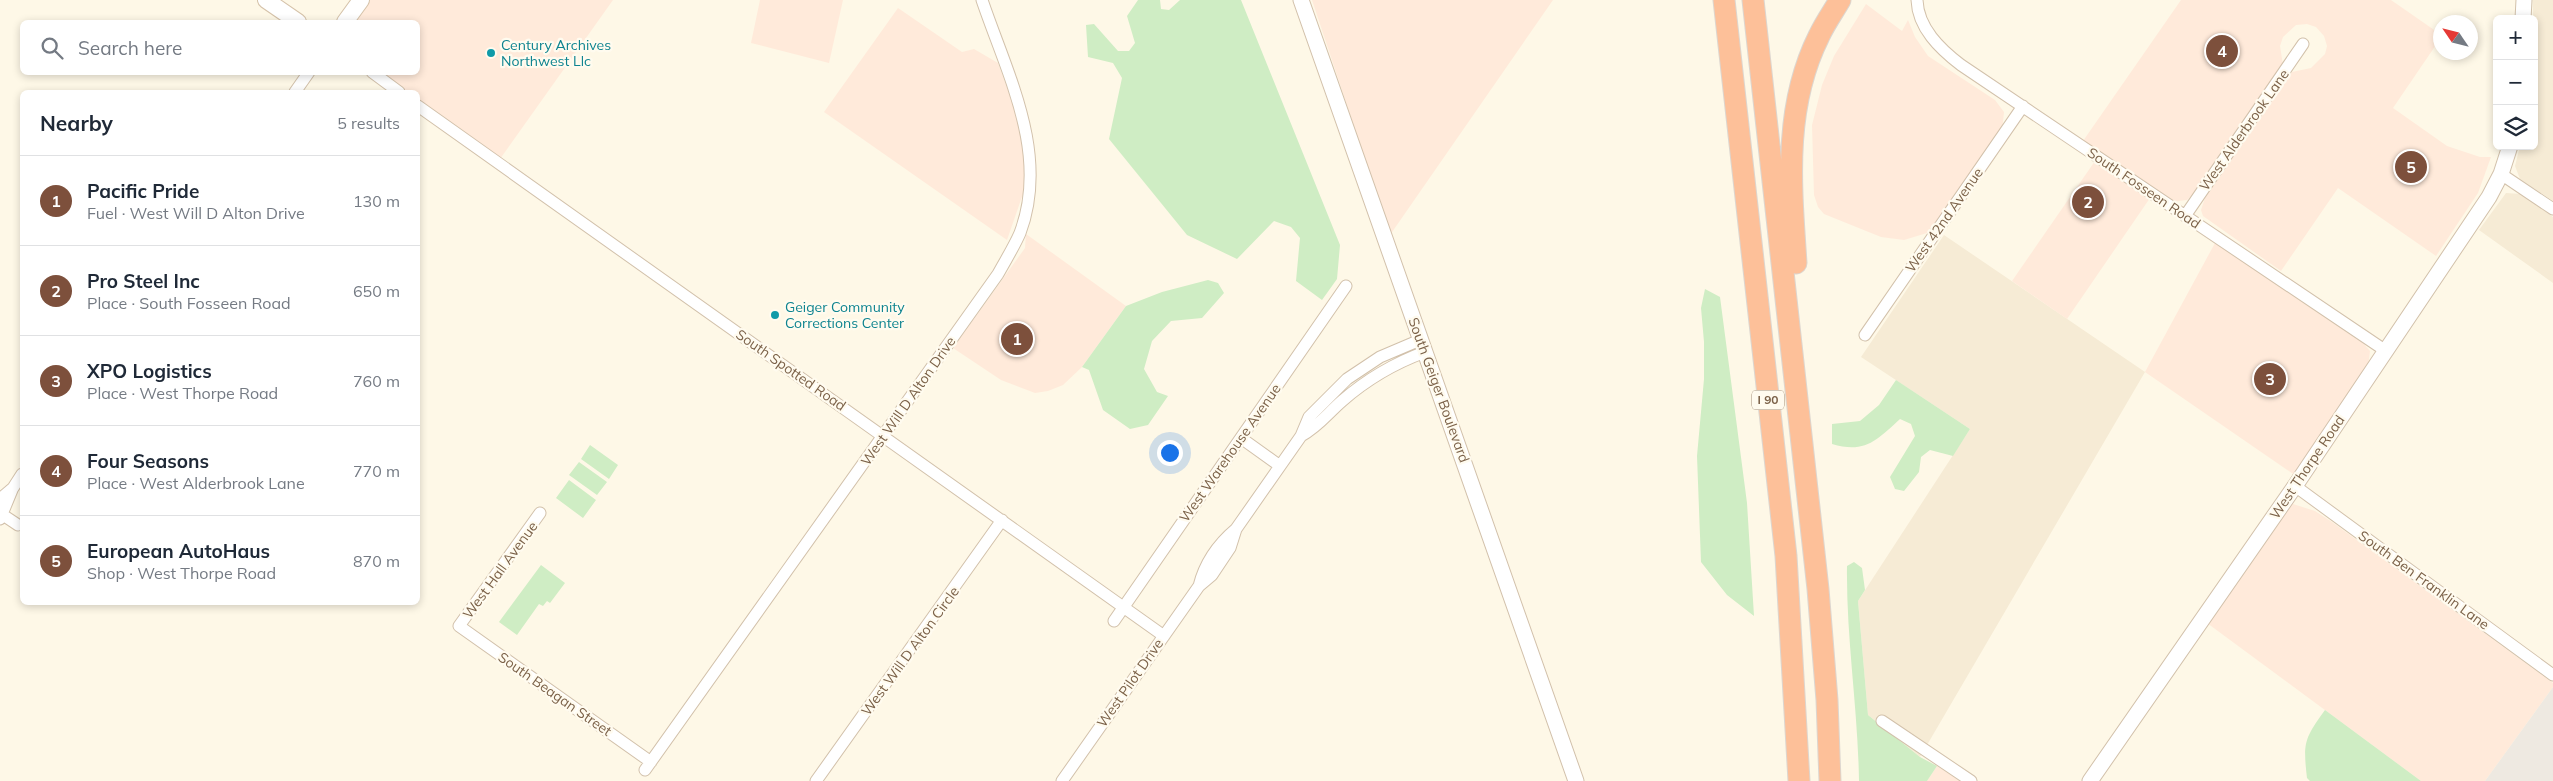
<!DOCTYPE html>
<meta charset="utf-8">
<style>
:root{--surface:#fff;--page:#f2f2f3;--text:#1f2937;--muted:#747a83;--line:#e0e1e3;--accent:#7d503c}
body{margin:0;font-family:Mulish,sans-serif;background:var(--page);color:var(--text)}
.controls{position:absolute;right:15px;top:15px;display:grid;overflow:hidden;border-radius:8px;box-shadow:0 2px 8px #0003}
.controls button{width:45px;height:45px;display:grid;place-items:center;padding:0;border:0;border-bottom:1px solid var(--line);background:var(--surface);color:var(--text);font:25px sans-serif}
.compass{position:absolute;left:2433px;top:15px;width:45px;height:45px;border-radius:50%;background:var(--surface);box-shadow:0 2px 8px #0003;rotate:305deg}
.you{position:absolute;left:1169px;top:452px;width:18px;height:18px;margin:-12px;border:4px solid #fff;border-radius:50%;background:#1a73e8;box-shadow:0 0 0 8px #1a73e833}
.badge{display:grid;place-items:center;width:32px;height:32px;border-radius:50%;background:var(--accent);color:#fff;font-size:16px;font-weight:700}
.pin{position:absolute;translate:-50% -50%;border:2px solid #fff;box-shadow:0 1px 5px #0006}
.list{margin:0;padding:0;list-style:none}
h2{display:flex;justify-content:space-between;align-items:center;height:65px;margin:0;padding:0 20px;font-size:21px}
h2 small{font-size:16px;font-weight:400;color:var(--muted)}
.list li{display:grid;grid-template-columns:32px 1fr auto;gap:15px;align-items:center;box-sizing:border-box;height:90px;padding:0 20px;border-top:1px solid var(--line)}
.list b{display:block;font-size:19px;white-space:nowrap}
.list p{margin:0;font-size:16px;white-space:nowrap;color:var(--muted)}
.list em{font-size:16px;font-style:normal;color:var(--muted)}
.icon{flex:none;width:28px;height:28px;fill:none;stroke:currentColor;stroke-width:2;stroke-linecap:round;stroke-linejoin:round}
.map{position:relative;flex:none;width:2553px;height:781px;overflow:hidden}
.search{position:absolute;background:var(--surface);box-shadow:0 2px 8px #0003;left:20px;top:20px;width:400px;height:55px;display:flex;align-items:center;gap:12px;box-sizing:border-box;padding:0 18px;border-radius:8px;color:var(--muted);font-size:19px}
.panel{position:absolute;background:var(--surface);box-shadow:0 2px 8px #0003;left:20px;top:90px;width:400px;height:515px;border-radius:8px}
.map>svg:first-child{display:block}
</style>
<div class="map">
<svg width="2553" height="781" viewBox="0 0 2553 781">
<rect width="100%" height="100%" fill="#fef8e7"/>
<path fill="#f6ebd5" d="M2533,0h20v201l-33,-22 -5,-13 5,-20h14z
M2506,193l15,1 32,23v66l-74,-53z
M1944,235l201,137 -225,385 -52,-42 -10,-114 112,-172 -109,-72z"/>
<path fill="#ffeada" d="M370,0h243l-113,159 -82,-59v-8h-12l-27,-19 39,-1v-50h-63z
M760,0h83l-14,63 -78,-20z
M1312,0h241l-163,235z
M2181,0h210l49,34v5l-47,69 54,38 33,11h11l-13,36 -42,63 -98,-68 -57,83 -78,-55 -2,-6 5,-15 86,-123 19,-4 14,-14 2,-8 -3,-10 -8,-9 -9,-3 -11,1 -13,12 -3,9 3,19 -5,9 -86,121 -5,5 -16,2 -88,-61z
M1866,4l36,27 6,-11 7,17 13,19 67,44 9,12 -2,19 -69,97 -6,5 -23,7 -23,-3 -57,-23 -6,-7 -4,-12 -2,-70 10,-40 12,-29z
M898,8l64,44 12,-3 24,14 17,47 8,33 3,33 -2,15 -17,49 -183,-128z
M2095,161l55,37 -83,121 -55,-38z
M1026,234l100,72 -44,61 -19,18 -15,6 -13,2 -34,-13 -48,-32 72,-100z
M2215,243l148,100 7,8 -2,16 -72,109 -151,-104z
M2293,504l22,7 17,11 221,161v4l-68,94h-64l-214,-158 80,-116z
M1937,766l23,15h-33z"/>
<path fill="#eee9e1" d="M2553,687v94h-68z"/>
<path fill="#cfedc4" d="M1138,0h22l1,9 8,1 11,-10h61l99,245 -3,34 -15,21 -26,-19 4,-43 -9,-11 -17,-6 -37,38 -50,-24 -78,-96 13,-61 -9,-15 -25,-6 -2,-32 8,-1 24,27h11l6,-8 -8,-27z
M1208,280l10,3 6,10 -22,25 -31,3 -19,20 -8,28 13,23 11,4 -20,29 -18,4 -27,-19 -14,-40 -7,-3 44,-61 36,-14z
M1705,289l15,8 27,206 7,113 -27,-21 -26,-33 -4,-106 7,-77v-37l-3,-34z
M1896,380l74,49 -17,27 -23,-6 -9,7 -2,15 -15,19 -9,-2 -5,-12 25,-41 -4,-12 -11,-5c-23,21 -35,35 -68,25v-20l28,-3 19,-16z
M590,445l28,20 -9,14 -28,-20z
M579,462l28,20 -10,13 -28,-20z
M569,480l27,20 -13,18 -27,-20z
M1854,562l8,6 3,22 -7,11 10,114 52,42 17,9 -10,15h-68c-1,-72 -13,-143 -12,-215z
M541,565l24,18 -15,20 -3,-2 -4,5 -4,-2 -22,31 -18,-13z
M2325,710l96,71h-111l-3,-3c-4,-35 -3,-39 18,-68z"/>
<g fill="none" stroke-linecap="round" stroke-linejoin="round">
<g stroke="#d2c1ab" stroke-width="13">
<path id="minor" d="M1917,0c1,28 23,49 44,65l425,286
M372,72l27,20
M295,92l14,-20
M418,106l746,530
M2501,174l52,35
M2185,216l118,-172
M1865,335l158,-229
M1301,436c18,-10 26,-22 41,-35 24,-21 53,-38 83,-49
M1241,438l39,28
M2295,486l258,189
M0,499l13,-11 9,-14
M0,513l18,12
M540,513l-81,113 192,136
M0,519l12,-29
M1199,586c6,-24 18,-41 37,-57
M1114,621l232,-335
M1882,721l89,60
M645,770l353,-496c7,-13 16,-27 22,-41 30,-79 -13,-159 -38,-233
M816,781l186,-261
M1062,781l137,-195 13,-11 18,-27 6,-19 65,-93 8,-19 38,-38 33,-22 40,-17"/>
</g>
<g stroke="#d2c1ab" stroke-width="17">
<path id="tertiary" d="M1301,0l275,781
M2523,19l1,-19
M2090,781l205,-295 194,-289 12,-23 9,-28"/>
</g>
<g stroke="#d5c2a9" stroke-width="18">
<path id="secondary" d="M266,0l32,22
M345,22l16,-22"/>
</g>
<g stroke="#ddd6cf" stroke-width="23">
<path id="motorway" d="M1724,0l62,556 13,225
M1753,0l65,589 9,111 3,81
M1796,263c-5,-77 -13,-155 23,-227 6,-13 14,-24 21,-36"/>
</g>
<use href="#minor" stroke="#fff" stroke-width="11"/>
<use href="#tertiary" stroke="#fff" stroke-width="15"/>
<use href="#secondary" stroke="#fff" stroke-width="16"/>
<use href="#motorway" stroke="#fdc099" stroke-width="21"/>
</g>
<g fill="#0f9aa8" stroke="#fffbef" stroke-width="2">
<circle cx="491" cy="53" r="5"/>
<circle cx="775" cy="315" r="5"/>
</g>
<g text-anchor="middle" stroke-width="4.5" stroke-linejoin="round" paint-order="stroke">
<rect fill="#fffbef" stroke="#a38f7a" stroke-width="1" x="1752" y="390.5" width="32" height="19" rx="4"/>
<g font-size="12" font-weight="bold" fill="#7b6148">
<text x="1768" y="404">I 90</text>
</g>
<g font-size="14" fill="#0d838f" stroke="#fffbef" text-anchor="start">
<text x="501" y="50">Century Archives<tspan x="501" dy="16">Northwest Llc</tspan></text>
<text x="785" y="312">Geiger Community<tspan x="785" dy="16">Corrections Center</tspan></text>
</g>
<g font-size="14" fill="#7b6148" stroke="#fffbef">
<text transform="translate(2244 130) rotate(-55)" y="5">West Alderbrook Lane</text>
<text transform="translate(2144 188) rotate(34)" y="5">South Fosseen Road</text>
<text transform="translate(1944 220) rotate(-55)" y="5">West 42nd Avenue</text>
<text transform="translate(791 370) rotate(35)" y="5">South Spotted Road</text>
<text transform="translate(1439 390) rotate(70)" y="5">South Geiger Boulevard</text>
<text transform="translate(908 401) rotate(-55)" y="5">West Will D Alton Drive</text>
<text transform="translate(1230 453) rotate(-55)" y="5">West Warehouse Avenue</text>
<text transform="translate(2307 467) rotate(-56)" y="5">West Thorpe Road</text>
<text transform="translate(500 570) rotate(-54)" y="5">West Hall Avenue</text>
<text transform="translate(2424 580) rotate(36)" y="5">South Ben Franklin Lane</text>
<text transform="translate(910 651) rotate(-54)" y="5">West Will D Alton Circle</text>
<text transform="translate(1130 683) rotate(-55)" y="5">West Pilot Drive</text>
<text transform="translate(555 694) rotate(35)" y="5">South Beagan Street</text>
</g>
</g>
</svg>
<div class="controls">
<button>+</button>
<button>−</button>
<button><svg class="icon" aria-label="layers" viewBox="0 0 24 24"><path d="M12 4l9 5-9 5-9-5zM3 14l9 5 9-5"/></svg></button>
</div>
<svg class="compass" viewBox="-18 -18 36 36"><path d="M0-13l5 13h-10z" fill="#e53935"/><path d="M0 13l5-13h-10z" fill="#747a83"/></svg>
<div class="you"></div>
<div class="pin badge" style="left:1017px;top:339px">1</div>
<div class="pin badge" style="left:2088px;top:202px">2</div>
<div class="pin badge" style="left:2270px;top:379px">3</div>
<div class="pin badge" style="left:2222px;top:51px">4</div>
<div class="pin badge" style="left:2411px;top:167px">5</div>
<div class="search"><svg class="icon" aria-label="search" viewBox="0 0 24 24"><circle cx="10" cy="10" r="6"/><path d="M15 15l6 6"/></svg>Search here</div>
<section class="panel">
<h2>Nearby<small>5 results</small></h2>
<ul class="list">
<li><span class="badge">1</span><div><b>Pacific Pride</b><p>Fuel · West Will D Alton Drive</p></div><em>130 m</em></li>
<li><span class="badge">2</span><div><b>Pro Steel Inc</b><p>Place · South Fosseen Road</p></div><em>650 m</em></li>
<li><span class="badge">3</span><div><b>XPO Logistics</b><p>Place · West Thorpe Road</p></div><em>760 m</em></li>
<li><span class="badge">4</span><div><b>Four Seasons</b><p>Place · West Alderbrook Lane</p></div><em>770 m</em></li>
<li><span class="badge">5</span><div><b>European AutoHaus</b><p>Shop · West Thorpe Road</p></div><em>870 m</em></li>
</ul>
</section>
</div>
